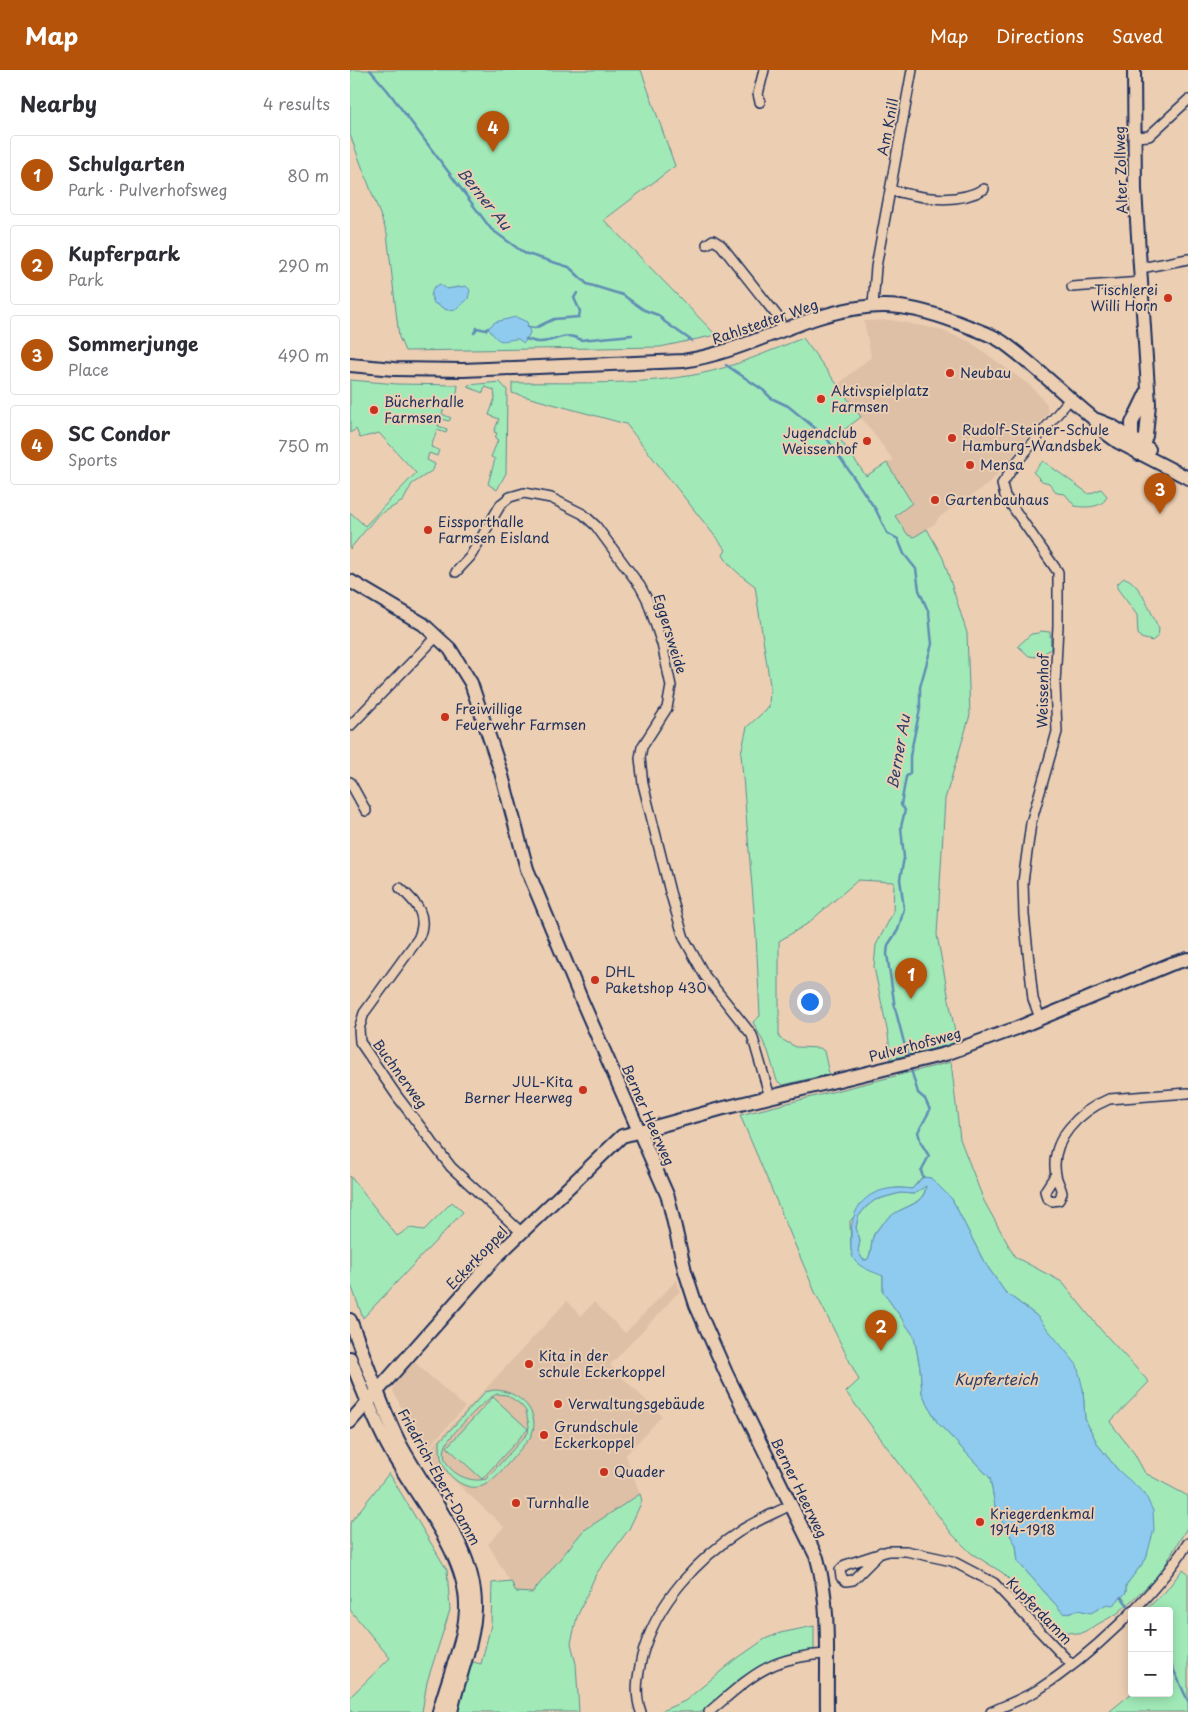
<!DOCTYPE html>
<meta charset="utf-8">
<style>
:root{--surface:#fff;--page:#f7f7f7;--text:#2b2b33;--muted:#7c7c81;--line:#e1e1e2;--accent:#b45309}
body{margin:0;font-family:"Playpen Sans",sans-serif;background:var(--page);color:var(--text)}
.controls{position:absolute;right:15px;bottom:15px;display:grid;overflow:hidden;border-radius:5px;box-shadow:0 2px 12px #0003}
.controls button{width:45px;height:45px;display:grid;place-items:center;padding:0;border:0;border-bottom:1px solid var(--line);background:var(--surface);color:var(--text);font:25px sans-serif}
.you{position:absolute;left:459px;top:931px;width:18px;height:18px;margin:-12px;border:4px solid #fff;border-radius:50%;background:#1a73e8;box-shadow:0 0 0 8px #1a73e833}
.badge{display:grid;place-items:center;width:32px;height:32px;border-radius:50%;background:var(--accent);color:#fff;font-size:16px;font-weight:700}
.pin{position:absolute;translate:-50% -41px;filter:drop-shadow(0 1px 2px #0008)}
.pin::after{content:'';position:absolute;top:26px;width:18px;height:15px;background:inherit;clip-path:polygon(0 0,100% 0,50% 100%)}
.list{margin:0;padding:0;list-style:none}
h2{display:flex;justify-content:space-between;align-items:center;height:65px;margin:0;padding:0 20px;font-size:21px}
h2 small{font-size:16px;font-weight:400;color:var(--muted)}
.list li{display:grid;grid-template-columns:32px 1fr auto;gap:15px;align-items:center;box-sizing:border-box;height:80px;margin:0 10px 10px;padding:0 10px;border:1px solid var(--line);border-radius:5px}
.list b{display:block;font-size:19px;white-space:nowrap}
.list p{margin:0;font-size:16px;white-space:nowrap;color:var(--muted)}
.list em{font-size:16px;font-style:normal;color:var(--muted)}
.map{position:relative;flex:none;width:838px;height:1642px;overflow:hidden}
header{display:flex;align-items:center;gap:30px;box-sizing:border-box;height:70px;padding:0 25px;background:var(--accent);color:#fff}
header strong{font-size:24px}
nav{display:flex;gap:28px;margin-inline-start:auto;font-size:18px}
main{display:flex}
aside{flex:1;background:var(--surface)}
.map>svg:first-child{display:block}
</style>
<header>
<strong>Map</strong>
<nav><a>Map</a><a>Directions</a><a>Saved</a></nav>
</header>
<main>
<aside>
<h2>Nearby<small>4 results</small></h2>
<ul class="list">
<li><span class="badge">1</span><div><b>Schulgarten</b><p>Park · Pulverhofsweg</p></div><em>80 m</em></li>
<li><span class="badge">2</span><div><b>Kupferpark</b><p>Park</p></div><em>290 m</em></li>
<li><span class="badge">3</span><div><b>Sommerjunge</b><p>Place</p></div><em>490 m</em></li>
<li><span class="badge">4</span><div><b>SC Condor</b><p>Sports</p></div><em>750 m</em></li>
</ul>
</aside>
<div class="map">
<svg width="838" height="1642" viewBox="0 0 838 1642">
<rect width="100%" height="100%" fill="#eccfb3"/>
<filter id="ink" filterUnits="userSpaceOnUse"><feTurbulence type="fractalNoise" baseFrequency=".02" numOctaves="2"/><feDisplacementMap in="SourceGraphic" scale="10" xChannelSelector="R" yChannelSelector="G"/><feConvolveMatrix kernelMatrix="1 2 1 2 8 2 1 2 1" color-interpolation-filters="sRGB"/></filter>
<g filter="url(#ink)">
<path fill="#dec0a6" d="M541,250l47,9 31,12 63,46 15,17 1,9 -58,70 -52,35 -2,5 -22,14 -6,-2 -13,-19 17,-13 -25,-40 6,-3 -56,-75 34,-28 -7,-36z
M327,1210l3,11 -70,74 52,51 -36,39 14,39 -57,37 -51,62 -16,-1 -28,-48 16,-17 -79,-73 142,-153 14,15 13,-14 31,31z
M64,1292l51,45 -41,46 -31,-62 1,-7z"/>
<path fill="#a1eab8" stroke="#5e8c8b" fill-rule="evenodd" d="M0,0h291l34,96 -71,54 112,115 -56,12 -255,4 -6,-14 -12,-104 -37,-98zM109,217l-12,23 -13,-7 13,-14z
M453,268l58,79 -24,18 29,41 21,-13 25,40 -17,13 13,19 6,2 13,-8 16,29 24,75 3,82 -25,84 -8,136 20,108 -66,16 -3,-25 -14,-67 2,-22 17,-32 1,-31 -36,-2 -51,44 -28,17v97l17,9 24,1 4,3 5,23 -46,11 -6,-4 -9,-30 -15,-29 7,-6 -4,-81 -15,-182 6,-26 22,-20 1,-22 -15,-99c-12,-9 -25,-18 -32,-31l3,-5 -100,-126 -114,-31v-10c62,-1 126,3 187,-9 36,-7 70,-23 104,-36z
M0,310l47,4 61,1 -2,17 -9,-2 -5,14 9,4 -2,3 -8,-2 -3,7 9,3 -1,4 -9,-3 -6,17 8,3 -2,6 -8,-3 -2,7 8,4 -2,6 -21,14 -9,17 -26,15 -27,33v-37l15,14 51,-53 -37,-40 -19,5 -4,-9 -6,4z
M150,312l7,8 -1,83 -9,17 -9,-6 7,-25 -4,-2 7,-17 -3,-2 2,-5 -3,-1 5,-13 -10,-4 6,-17 -1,-8 -9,-3 -2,6 -15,-6v-2z
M693,391l46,33 12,-5 6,7c-4,12 -21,12 -32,10l-10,-12 -8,-1 -8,-10 -7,-2 -9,-9z
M774,508c15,2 28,37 35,51l-1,7 -6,5 -11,-3 -3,-4 -1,-19 -20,-27v-4z
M690,561l10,1 1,17 -8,5h-7v3l-7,-1 -11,-10 13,-12 8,-1z
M601,992l9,77 24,62 31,56 47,25 39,48 48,52 -39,40 24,31 11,20 43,23v30l-29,49 -41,38 -38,21 -20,-3 -57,-58 -32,-20 -19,-19 -106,-142 13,-12 -44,-88 -75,-177zM572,1107l9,1 21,21 31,61 22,32 32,24 46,73 2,30 13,26 20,25 28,89 -20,26v8l-35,19 -13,-2 -14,4 -46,-52 -2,-17 -20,-34 -6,-33 -53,-56 -15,-29 -2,-25 -6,-32 -31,-44v-16l-32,-25 -1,-30c22,-23 28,-37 62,-32z
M0,1106l47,60 13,-8 14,2 28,-28 11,10 -100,106 -13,-36z
M576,1115c-1,20 -24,21 -36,32 -5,4 -13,12 -16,17 -4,8 -1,18 -7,26h-4l-5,-9 2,-10 -4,-13 2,-11 8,-10 9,-7 25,-7 14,1z
M144,1320c24,0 50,23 36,48 -12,13 -28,35 -42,45 -17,12 -38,-3 -45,-19 -3,-7 -3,-15 -3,-23l45,-49zM147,1324l10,1 13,9 6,7 3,15 -1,7 -42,46c-22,6 -51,-14 -39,-36 6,-11 39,-45 50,-49z
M143,1327l35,32 -46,50 -35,-32z
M39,1403l58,97 3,40 -23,72 -5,30h-72v-15l40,-39 -40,-48v-87z
M290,1424l2,7 -13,28 -33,45 -19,43 -6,26 5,21 3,48h-123l13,-51 12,3 10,-39 1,-42 19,-2 5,11 16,1 51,-62z
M833,1499l5,4v139h-79l23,-19h37v-82h-25l21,-19z
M464,1556v32c-41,-3 -67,35 -101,53 -9,1 -42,1 -54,1l26,-11 47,-39 33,-23 15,-6z"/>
<path fill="#8ecbee" stroke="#608db4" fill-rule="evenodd" d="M90,214l7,5 19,-3 4,4 -2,9 -11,10 -10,1 -13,-7 -3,-7 2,-8z
M166,247l11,5 3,11 -6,10 -6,-4c-18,1 -17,7 -30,-11l7,-6z
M573,1107l8,1 21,21 31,61 22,32 32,24 40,49 6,24 2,30 13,26 20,25 27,24 8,17 1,18 -8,30 -20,26v8l-13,12 -6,-1 -16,9 -13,-3 -14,4 -46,-52 -2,-17 -20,-34 -6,-33 -53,-56 -15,-29 -2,-25 -6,-32 -31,-44v-16c-9,-4 -21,-7 -28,-15 -5,-6 -4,-15 -4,-23 -1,-39 25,-54 61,-49zM576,1116c-1,20 -25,20 -36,31 -5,4 -13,12 -16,18 -4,7 -1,17 -7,25h-4l-5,-9 2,-10 -4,-13 2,-11 8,-10 9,-7 25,-7 14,1z"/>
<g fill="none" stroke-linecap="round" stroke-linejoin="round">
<path stroke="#608db4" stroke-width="2.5" d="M20,0l18,21 103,138 33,24 45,14 18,17 36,11 21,15 14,5 7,7 27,19
M178,257l7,1 19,-9 25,-2 1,-6 -6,-13 3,-5
M124,263l3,-5 9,2 2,-2
M176,269c4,1 9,3 12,3 16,1 27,-12 43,-2l51,-5
M376,295l37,25 8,8 17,8 38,31 50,73 11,23 11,6 6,15 12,15 3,21 10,23 2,22 1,9 -12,43v22l-10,47v17l-4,4 -5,28 4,5 -4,17 3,31 -4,21 4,30 -6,21 -10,15 -1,9 8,54 13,50
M560,996l8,27 7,6 5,11 -12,22 3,11 8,13 -8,15 2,6
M771,1527l10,12
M819,1590l19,41"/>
<g stroke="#1b2f5e" stroke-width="12">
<path id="street" d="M410,32l-2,-8 6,-24
M785,67l14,-1 39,-36
M541,120c30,8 65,15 93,-1
M357,174l6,-4 8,5 57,72 5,14
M791,198l47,-9
M722,217l70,-5
M523,235l3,-38 36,-197
M106,502l14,-15 31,-53 9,-7 14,-4 27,5 32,16 13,12 44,60 7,13 15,45 9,42 -4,22 -25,39 -2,11 3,26 27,108 14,46 21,38 47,59 18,62
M0,656l87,-90
M0,712l16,29
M50,818c17,15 29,28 18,51l-54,74 -5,16 1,13 37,54 54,71 71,66
M690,948l-7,-19 -9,-84 -1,-33 8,-59 26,-91 -2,-48 3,-58v-54l-53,-76 -3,-12 14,-21 54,-64
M706,1104l-11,17 2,7 5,3 7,-1 3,-7c-1,-6 -5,-12 -6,-18 -7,-35 24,-64 53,-76l79,-6
M531,1482l-28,28 -7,1 -5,-4 -1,-7 5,-5 43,-14h18l46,10 42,22 78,82
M291,1642c-7,-19 -3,-37 1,-56 14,-53 56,-98 101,-127 15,-9 32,-16 48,-24
M359,1642c43,-36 59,-55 118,-58
M641,1642c15,-7 31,-13 45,-21 54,-34 118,-95 152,-148"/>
</g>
<g stroke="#1b2f5e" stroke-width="16">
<path id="secondary" d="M784,0l1,120 14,214 -3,32 -7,18
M0,295l44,4 69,1 220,-9c47,-7 88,-28 133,-43 60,-19 93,-15 151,8 12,5 26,9 37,17 32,23 60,52 90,76l13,15 11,8 70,36
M747,350l15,6 37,23
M782,374v-21l15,-31
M0,511l73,43 27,25 21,34 30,89 26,97 55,132 86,196 17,74 11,34 30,68 91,185c14,50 9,103 10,154
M0,1250c16,40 29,81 48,120 27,54 78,105 77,168 -1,35 -17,70 -24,104
M0,1288c12,30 23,60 38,88 25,48 80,107 78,163 -1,33 -19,70 -27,103
M0,1352l145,-164 127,-122 98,-27 225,-55 72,-26 154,-64 17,-5"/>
</g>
<use href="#street" stroke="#eccfb3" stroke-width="9"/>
<use href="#secondary" stroke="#eccfb3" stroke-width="12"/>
</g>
</g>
<g fill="#c8321e" stroke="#eccfb3" stroke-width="2">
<circle cx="818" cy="228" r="5"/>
<circle cx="600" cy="303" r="5"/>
<circle cx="471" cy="329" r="5"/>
<circle cx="24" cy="340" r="5"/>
<circle cx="602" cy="368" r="5"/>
<circle cx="517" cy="371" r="5"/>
<circle cx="620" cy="395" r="5"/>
<circle cx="585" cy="430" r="5"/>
<circle cx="78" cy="460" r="5"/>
<circle cx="95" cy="647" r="5"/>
<circle cx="245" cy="910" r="5"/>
<circle cx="233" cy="1020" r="5"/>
<circle cx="179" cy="1294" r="5"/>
<circle cx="208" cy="1334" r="5"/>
<circle cx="194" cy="1365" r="5"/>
<circle cx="254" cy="1402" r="5"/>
<circle cx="166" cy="1433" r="5"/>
<circle cx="630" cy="1452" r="5"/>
</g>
<g text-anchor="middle" stroke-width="4" stroke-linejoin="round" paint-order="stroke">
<g font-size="14" fill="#1b2f5e" stroke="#eccfb3">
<text transform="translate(538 57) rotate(-79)" y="5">Am Knill</text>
<text transform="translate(771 100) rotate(-92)" y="5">Alter Zollweg</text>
<text transform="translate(415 252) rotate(-19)" y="5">Rahlstedter Weg</text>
<text transform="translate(320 564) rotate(73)" y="5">Eggersweide</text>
<text transform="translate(693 621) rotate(-89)" y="5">Weissenhof</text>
<text transform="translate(565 975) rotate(-15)" y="5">Pulverhofsweg</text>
<text transform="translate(50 1004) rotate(54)" y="5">Buchnerweg</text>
<text transform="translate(298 1045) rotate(66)" y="5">Berner Heerweg</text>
<text transform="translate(127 1188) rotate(-46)" y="5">Eckerkoppel</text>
<text transform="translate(89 1407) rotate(61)" y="5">Friedrich-Ebert-Damm</text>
<text transform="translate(449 1418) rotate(64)" y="5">Berner Heerweg</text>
<text transform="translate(689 1541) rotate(46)" y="5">Kupferdamm</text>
</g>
<g font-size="14" fill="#1b2f5e" stroke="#eccfb3" text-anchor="start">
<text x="808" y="225" text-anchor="end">Tischlerei<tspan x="808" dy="16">Willi Horn</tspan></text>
<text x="610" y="308">Neubau</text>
<text x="481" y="326">Aktivspielplatz<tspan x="481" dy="16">Farmsen</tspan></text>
<text x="34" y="337">Bücherhalle<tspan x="34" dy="16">Farmsen</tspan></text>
<text x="612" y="365">Rudolf-Steiner-Schule<tspan x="612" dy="16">Hamburg-Wandsbek</tspan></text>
<text x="507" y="368" text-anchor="end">Jugendclub<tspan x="507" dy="16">Weissenhof</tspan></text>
<text x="630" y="400">Mensa</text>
<text x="595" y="435">Gartenbauhaus</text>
<text x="88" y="457">Eissporthalle<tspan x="88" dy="16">Farmsen Eisland</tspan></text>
<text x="105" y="644">Freiwillige<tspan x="105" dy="16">Feuerwehr Farmsen</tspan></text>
<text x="255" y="907">DHL<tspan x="255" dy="16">Paketshop 430</tspan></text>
<text x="223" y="1017" text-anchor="end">JUL-Kita<tspan x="223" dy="16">Berner Heerweg</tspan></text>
<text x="189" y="1291">Kita in der<tspan x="189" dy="16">schule Eckerkoppel</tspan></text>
<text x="218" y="1339">Verwaltungsgebäude</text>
<text x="204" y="1362">Grundschule<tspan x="204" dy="16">Eckerkoppel</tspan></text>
<text x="264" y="1407">Quader</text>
<text x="176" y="1438">Turnhalle</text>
<text x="640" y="1449">Kriegerdenkmal<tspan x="640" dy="16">1914-1918</tspan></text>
</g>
<g font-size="15" font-style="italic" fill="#263f6c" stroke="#eccfb3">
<text transform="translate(134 129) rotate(51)" y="5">Berner Au</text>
<text transform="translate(549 682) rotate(-80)" y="5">Berner Au</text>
<text x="646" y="1315">Kupferteich</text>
</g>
</g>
</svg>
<div class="controls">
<button>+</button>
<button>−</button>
</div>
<div class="you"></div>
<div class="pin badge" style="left:561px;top:929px">1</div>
<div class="pin badge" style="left:531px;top:1281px">2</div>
<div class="pin badge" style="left:810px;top:444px">3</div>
<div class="pin badge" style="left:143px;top:82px">4</div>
</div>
</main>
